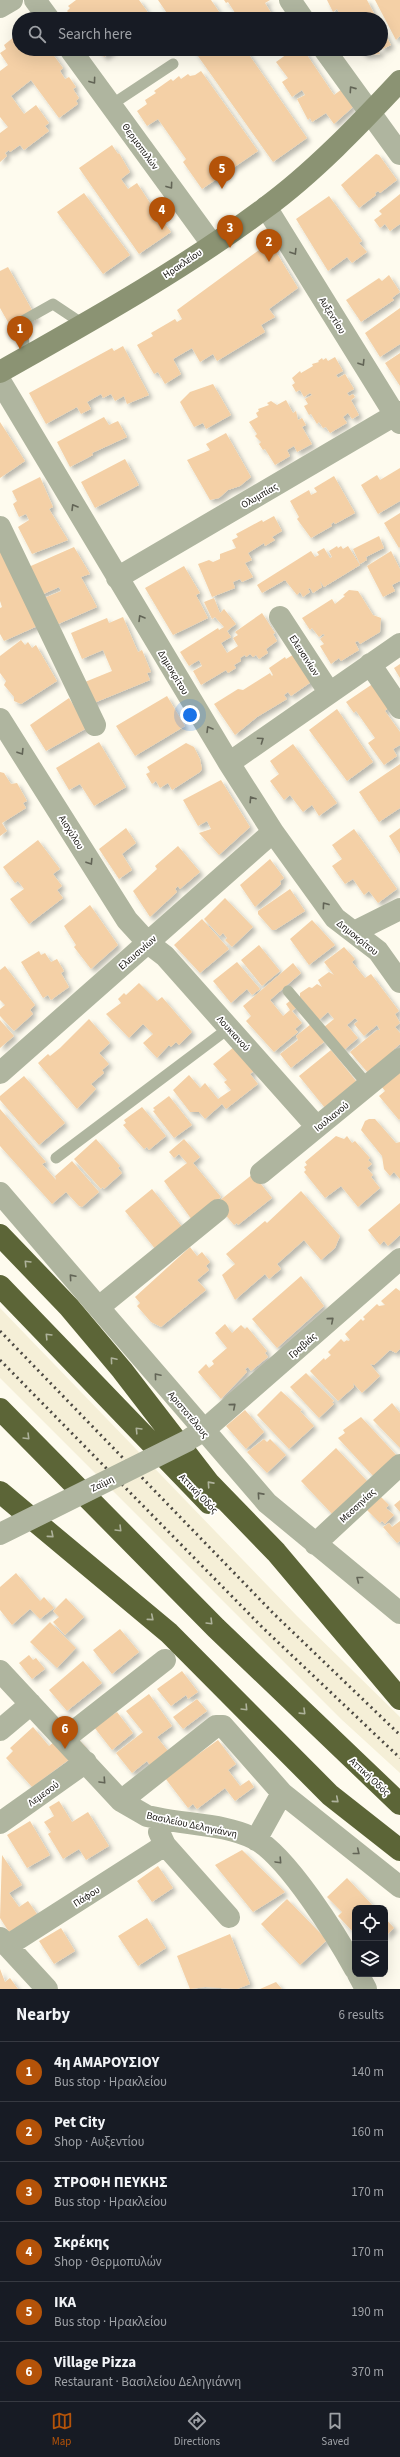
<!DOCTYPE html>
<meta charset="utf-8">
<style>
:root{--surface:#171b24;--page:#242831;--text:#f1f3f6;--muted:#9ea1a6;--line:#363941;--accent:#b45309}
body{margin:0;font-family:"Source Sans 3",sans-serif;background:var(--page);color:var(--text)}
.controls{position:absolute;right:12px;bottom:12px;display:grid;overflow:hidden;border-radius:8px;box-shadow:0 4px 16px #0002}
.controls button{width:36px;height:36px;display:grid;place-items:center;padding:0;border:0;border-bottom:1px solid var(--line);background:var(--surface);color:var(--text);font:20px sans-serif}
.you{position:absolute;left:190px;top:715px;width:14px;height:14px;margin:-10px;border:3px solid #fff;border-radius:50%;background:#1a73e8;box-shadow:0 0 0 6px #1a73e833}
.badge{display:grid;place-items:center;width:26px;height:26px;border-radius:50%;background:var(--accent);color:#fff;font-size:13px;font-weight:700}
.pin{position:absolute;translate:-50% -33px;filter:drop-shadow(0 1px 2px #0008)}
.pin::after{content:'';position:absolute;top:21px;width:14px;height:12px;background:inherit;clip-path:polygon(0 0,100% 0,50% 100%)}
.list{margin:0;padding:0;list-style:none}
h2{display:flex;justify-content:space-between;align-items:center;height:52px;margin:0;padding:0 16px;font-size:17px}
h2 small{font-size:13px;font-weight:400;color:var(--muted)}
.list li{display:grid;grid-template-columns:26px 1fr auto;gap:12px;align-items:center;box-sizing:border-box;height:60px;padding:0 16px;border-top:1px solid var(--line)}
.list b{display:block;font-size:15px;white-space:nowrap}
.list p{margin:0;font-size:13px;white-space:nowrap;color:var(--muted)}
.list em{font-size:13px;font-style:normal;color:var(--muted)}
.icon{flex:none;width:22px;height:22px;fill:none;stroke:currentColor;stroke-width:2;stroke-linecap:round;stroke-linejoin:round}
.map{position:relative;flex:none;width:400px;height:1989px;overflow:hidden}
.search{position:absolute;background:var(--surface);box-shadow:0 4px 16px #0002;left:12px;right:12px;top:12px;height:44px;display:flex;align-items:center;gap:10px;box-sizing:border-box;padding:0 14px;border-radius:22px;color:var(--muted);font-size:15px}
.sheet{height:412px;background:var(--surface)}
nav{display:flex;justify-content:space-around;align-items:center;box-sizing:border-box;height:56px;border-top:1px solid var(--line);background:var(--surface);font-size:11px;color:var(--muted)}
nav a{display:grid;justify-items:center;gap:2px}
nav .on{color:var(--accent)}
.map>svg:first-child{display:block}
</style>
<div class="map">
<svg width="400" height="1989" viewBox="0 0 400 1989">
<defs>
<filter id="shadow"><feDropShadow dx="3.5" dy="3.5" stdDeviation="2" flood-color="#0004"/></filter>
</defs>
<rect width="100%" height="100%" fill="#fefbee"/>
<path fill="#f5efd7" d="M0,1308l297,308 103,101v56l-59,-54 -341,-341z"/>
<path fill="#f4d0a6" filter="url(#shadow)" d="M76,0h63l13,18 -78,1 -7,-8 3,-3 -2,-2z
M158,0h53l13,19h-53z
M224,0h46l-5,3 10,16h-24l-3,-5 -9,5 -11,-17 -2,1z
M327,0h40l10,19h-35l-5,-10 -4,3z
M375,0h25v36l-4,4z
M381,26l10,19 -12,6 1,3 -15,1 -6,-6h22z
M19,33v16h30l14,19 -3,3 5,8 4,-2 7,10 -3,2 6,9 -3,3 2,3 -19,14 -28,-38 -20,16 13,18 12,-9 13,18 -4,3 4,5 -25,19 -4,-5 -10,7 -1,-2 -4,3 2,3 -7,6v-29l8,-6 -8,-10v-46l8,-6 -8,-12 6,-4 -2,-4z
M98,49h17l-11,8z
M193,49h52l62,89 -34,24z
M294,49h9l31,46 8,-6 11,18 -19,17 -8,-11 -14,9 -2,-4 -2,2 -11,-21 8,-4 -3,-5 -10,7 -10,-15 6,-4 -12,-16z
M201,71l57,80 -56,38 -19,-27 3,-3 -28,-40 -11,7 -10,-15 10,-7 -2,-4 11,-7 -2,-2 17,-12 2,2 6,-5 2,3 7,-5 2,2 5,-1z
M112,145l6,9 1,-1 11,19 -9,7 7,10 9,-6 13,20 2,-2 8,10 -3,2 14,19 -32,22 -60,-86z
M376,154l3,1 18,25 -17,13 -2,-2 -3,2 1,2 -17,13 -18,-23z
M84,193l46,62 -27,19 -46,-62z
M400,194v30l-10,7 -5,-7 -5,4 -6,-8 8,-6 -3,-3z
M329,196l33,45 -3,2 8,9 -15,11 -5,-6 -19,14 -32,-52z
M270,242l28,46 -29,21 6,8 -14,8 4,7 -48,29 -4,-7 -13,8 -8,-14 -19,11 8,15 -16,10 -7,-12 -4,2 -17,-29 16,-9 -2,-3 24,-14 2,3 5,-3 -5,-9z
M8,267l29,52 -24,12 -13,-23v-37z
M389,275l11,17 -8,6 2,2 -33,22 -15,-22 33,-22 3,3z
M400,308v36l-20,13 -15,-24z
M123,346l26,49 -22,9 -3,-8 -9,5 -4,-7 -8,4 -2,-4 -14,8 4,7 -10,5 -4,-7 -31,17 -17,-31 83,-45 2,3z
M400,353v33l-15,-23z
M335,357l8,14 -7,4 2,3 7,-4 9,15 -7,4 2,3 4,-2 2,3 -4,3 8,15 -7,4 -4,-6 -5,4 4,6 -17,10 -4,-6 -3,1 -4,-6 -2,2 -6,-10 -2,1 -5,-9 4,-2 -3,-5 7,-4 -2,-2 -6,4 -4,-7 -4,2 -4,-7 3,-2 -3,-5 8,-7 1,2 12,-7 -1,-2 7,-2 -1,-1 4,-3 1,2 3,-2 2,3z
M213,384l18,31 -25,14 -3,-6 -9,4 -14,-25 10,-10z
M286,400l7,13 3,-2 2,9 4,-2 4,7 -4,2 10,17 -15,8 -3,-6 -7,4 3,6 -15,9 -10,-16 -2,1 -4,-6 2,-2 -6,-6 2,-2 -8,-12 9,-5 -2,-4 3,-2 -1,-2 11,-4 -2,-2 4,-2 6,4z
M104,417l5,8 9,-4 9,16 -35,16 1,2 -23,12 -13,-25z
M0,422l25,39 -25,17z
M226,433l25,44 -11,9 -12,4 -9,8 -9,2 -23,-40 23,-10 -4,-6z
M125,459l14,26 -44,23 -14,-26z
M400,468v33l-22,13 -17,-29 16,-10 3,5z
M334,476l21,37 -20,11 -1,-2 -3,2 1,2 -21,12 -14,-19 2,-2 -9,-16 19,-11 2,5 6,-3 -3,-4z
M40,477l13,30 -4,2 19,31 -36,14 -14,-27 11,-7 -3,-6 -7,3 -6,-13 4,-3 -5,-10z
M400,513v34l-1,1 -15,-25z
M274,516l8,15 -10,6 3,3 -10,6 -1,-3 -16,10 4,7 -7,3 8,14 -11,5 -2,-3 -7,3 2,6 -23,9 -14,-33 11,-4 4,2 7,-3v-5l16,-6 -4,-8 6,-3 -2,-3 26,-14 1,2z
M379,536l5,12 -18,9 1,3 -7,4 -7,-15z
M0,546l42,78 -38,17 -4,-7v-26l2,-1 -2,-6z
M337,546l1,2 3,-2 2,3 5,-3 12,19 -36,22 -4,-6 2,6 -9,6 -3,-5 -2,1 2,3 -7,5 -3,-5 -3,3 -12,-15 -23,13 -5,-8 54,-34 4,6 4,-2 -2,-3 7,-4 6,10 2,-1 -3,-6z
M74,547l16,27 -9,3 16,30 -41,18 -12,-27 17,-7 -2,-4 -22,10 -13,-28z
M391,551l9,18v12l-8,4 3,6 -12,6 -16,-31z
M184,566l16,27 -4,2 12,23 -35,17 -28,-47z
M349,590l9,1 15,24 8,3 -1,14 -20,12 -2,-3 -3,1 4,8 -18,11 -2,-3 -8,6 -11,-18 4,-2 -4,-5 5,-4 -2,-1 -4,3 -7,-9 -2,2 -8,-12 30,-19 3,5 10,-8 -2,-1z
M214,598l6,15 4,-4 12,15 -9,7 4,6 -10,6 6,10 11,-7 -5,-8 5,-3 -3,-3 27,-19 13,20 -2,1 4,7 -11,8 2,4 -9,6 -3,-4 -3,2 -3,-3 -4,3 -1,-2 -5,3 1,3 -7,4 2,3 -8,5 -2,-3 -25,15 -8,-14 9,-5 -3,-6 -10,6 -9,-14 38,-24 1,2 5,-3 -9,-10 -3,2 -8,-17z
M123,617l15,35 4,-2 9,22 -4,1 3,7 -61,25 -9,-21 32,-13 -9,-21 -21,9 -11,-26 36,-15 2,5z
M21,640l4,5 3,-3 4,6 4,-3 21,36 -36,23 -7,-3v-4l-10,-12 2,-4 -6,-8v-17z
M296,653l18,27 -23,16 -3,-4 -4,3 3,4 -30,18 -22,18 -21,-31 24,-15 5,1 27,-17 2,3 1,-1 -4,-7 16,-11 1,2z
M400,664v14l-6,-10z
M374,683l14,25 -3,3 15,21v13l-7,4 4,7 -13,9 -16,-22 7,-5 -19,-27 -2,2 -8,-11z
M167,696l18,30 -50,30 -19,-30z
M69,698l18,30 -41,23 -16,-26z
M337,709l36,53 -26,19 -38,-51z
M99,742l27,45 -32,19 -14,-22 -11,6 -13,-22z
M186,743l8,4 6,12 2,10 -2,3 -28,18 -4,-7 -8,5 -4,-7 -4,3 -6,-10 4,-2 -3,-5z
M293,744l44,59 -18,13 -7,-11 -9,7 -13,-17 -6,5 -14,-19 9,-7 -9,-13z
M400,764v44l-21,14 -20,-30z
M0,772l4,1 7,11 6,-1 10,18 -4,2 3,5 -24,15 5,8 -7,5z
M221,780l29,47 -31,28 -20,-22 12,-4 -4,-8 -9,5 -15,-26z
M126,828l10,15 -14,11 10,16 -13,9 -20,-30z
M400,828v26l-11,-18z
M354,829l43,60 -19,14 -9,-12 -5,4 -11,-16 -8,5 -13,-18 10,-7 -10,-14z
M38,840l22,29 -7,5 9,12 -5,4 6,8 -34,26 -19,-25 14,-10 -6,-8 -3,2 -12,-16z
M178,846l22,26 -20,17 -2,-3 -3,3 2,3 -27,25 -17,-26 24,-22 -2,-3z
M270,859l14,19 -4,3 1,3 -26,23 -15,-22z
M290,889l15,22 -30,19h-3l-14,-16v-3z
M225,898l28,29 -21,20 -7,-7 2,-2 -4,-5 -3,3 -16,-17z
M90,905l28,40 -27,24 -17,-22 2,-2 -12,-19z
M202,919l27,30 -29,24 -26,-28z
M312,920l23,25 -26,20 -19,-26z
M259,945l21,26 -18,15 -21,-26z
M344,947l11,12 -3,3 13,16 6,-4 28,37 -4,3 5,9 -5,4 5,6v11l-7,6 2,2 -26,22 -19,-22 27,-22h3l-3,-5 -13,11 -10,-12 4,-3 -3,-3 -8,7 11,13 -14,12 -20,-23 10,-8 -6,-7 -9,8 -19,-23v-4l9,-6 3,1 5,-4 5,3 -4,-7 11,-8 5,3 -10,-13z
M39,951l2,4 4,-2 6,9 6,-3 7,12 -3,2 8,14 -18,13 -3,-5 -5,3 -22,-36z
M237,962l23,27 -8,6 -5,-6 -16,14 -18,-22z
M293,963l8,10 -31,27 13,16 7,-6 -4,-6 5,-4 6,7 -5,4 10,12 -7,6 3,3 -24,20 -28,-31 5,-5 -8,-10z
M5,966l30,39 -5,5 3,4 -19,17 -14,-15v-7l5,-4 -5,-5v-30z
M139,983l18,18 5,-4 30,35 -13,13 -3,-3 -5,5 -2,-2 -12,13 -14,-15 10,-9 -10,-10 -14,14 -23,-24 15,-11 -3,-4 6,-6 2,2z
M89,1019l21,24 -11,10 10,11 -7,6 2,3 -13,11 5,5 -19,20 -39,-46 10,-9 2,2 10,-8z
M0,1020l14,16 -14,12z
M311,1024l13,18 -33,26 -11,-14 18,-14 -2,-4z
M234,1047l20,24 -4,3 8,10 -32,25 -4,-5 -17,15 -6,-7h-9l-17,-22 16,-15 11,13 5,-5 13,16 13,-9 -7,-8 3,-2 -14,-16z
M331,1050l25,31 -31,27 -26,-32z
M400,1071v48l-1,1 -20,-24 6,-5 -4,-5z
M24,1076l41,47 -26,22 -39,-45v-4z
M169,1096l23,29 -18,13 -21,-27 2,-1 -2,-2z
M142,1107l24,29 -17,14 -2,-3 -3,2 -21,-24 3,-2 -2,-3z
M0,1109l46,53 -4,2 14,16 -1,-4 17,-15 27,31 -17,15 -3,-1 -13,-14 -14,12 -52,-58z
M369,1119h6l21,24 4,-1v37l-6,-7 -4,4 -6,-7 -2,-13 -21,-26 4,-9z
M336,1136l8,3 3,-3 5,7 3,-2 15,17 -2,2 4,4 -5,4 6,7 -2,2 9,11 -22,19 -17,-21 -16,12 -21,-26 2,-2 -2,-3 3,-2 -2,-3z
M96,1139l24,27 -2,2 4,5 -18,16 -1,-2 -2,2 -27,-30z
M184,1139l16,18 -7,6 28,34 -29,23 -28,-39 23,-18 -8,-9 -5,4 -5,-6z
M253,1174l19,24 -34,27 -1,-2 -3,2 -16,-19 1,-5z
M152,1189l31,39 -27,22 -31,-39z
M301,1191l39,45 -5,12 -14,12 -17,-20 -27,24 4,5 -12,10 -4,-5 -30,26 -13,-25 13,-11 -9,-10 39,-33 2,2z
M400,1203v32l-12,11 -4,-5 -4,4 -12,-15z
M190,1247l7,9 5,-4 8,10 -4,4 3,4 -12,10 9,10 -45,37 -10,-5 -14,-16 3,-3 -5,-6z
M301,1276l23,30 -47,42 -25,-29z
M396,1288l4,3v58l-4,4 -6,-3 -16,15 -4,-1 10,12 -18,17 -9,-10 1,4 -16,14 -28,-30 14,-13 1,2 6,-5 -3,-3 13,-13 3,3 3,-2 1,1 2,-1 -5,-6 16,-15 2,2 2,-2 -2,-2 14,-13 2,2 6,-1 -4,-4z
M225,1324l7,9 9,-8 4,4 2,-2 20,24 -2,2 3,4 -17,14 -3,-4 -3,2 2,3 -26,27 -23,-27 8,-8 3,4 5,-4 -2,-3 15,-13 -12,-15z
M306,1373l28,28 -2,1 2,2 -15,14 -29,-31z
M281,1391l21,19 -2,1 14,15 -25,23 -32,-34z
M392,1403l8,10v35l-27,-28z
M245,1410l19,22 -18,17 -20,-23z
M361,1417l37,40 -23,21 -37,-40 7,-5 -2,-3z
M264,1439l3,3 3,-3 16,16 -19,18 -20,-21z
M336,1448l33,35 -37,31 -31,-33z
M381,1497l8,8 -3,3 8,7 -9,9 -3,-3 -2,2 -13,-13z
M400,1500v12l-6,-7z
M400,1521v20l-3,2 -14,-16 6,-4 3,4z
M16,1573l24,28 4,-4 10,11 -14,11 -10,-10 -18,16 -12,-15v-23z
M66,1598l18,19 -19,18 -12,-13 6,-5 -6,-6z
M50,1622l26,26 -19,20 -27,-26z
M120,1629l19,23 -27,22 -19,-24z
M29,1655l4,5 3,-2 9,11 -13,10 -13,-16z
M83,1661l19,22 -35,28 -18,-21z
M182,1671l16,21 -10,7 -2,-4 -15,11 -14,-17z
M149,1694l23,32 -15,11 11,14 -18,14 -3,-4 -15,12 -16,-20 27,-21 -17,-21z
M197,1699l10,12 -24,18 -10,-12z
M117,1712l16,21 -21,17 -18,-23z
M33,1727l16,19 20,-16 17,17 -54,40 -26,-29 7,-7 -3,-3z
M218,1740l18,24 -8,6 12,16 9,-6 5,7 -19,14 -10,-13 -28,21 -4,-5 -5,4 -23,-30z
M59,1801l13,21 16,-10 21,34 -23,14 -7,-11 -16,10 -15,-25 3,-2 -7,-10 10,-6 -5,-9z
M30,1821l20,34 -23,13 -20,-33z
M242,1850l43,42 -32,20 -38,-47z
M2,1855l20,30 -13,8 10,14 9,-6 9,13 -28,18 -9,-14z
M158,1866l15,22 -21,14 -15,-21z
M347,1878l28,30h-20v26l-17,-18 4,-4 -15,-15z
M287,1899l40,41 -27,25 -39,-41z
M147,1918l19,30 -28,18 -20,-30z
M385,1918l9,10 -9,9z
M61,1928l14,23 -21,13 -15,-23z
M230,1934l20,50 -13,5 -32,-2 -15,2 -13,-33z
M0,1969l5,13 5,-4 8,11h-18z
M276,1982l6,7h-22z"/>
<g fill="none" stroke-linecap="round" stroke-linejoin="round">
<path stroke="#afb59f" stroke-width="11" d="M111,105l62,-41
M26,358l-5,-36 32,-18 30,20
M288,991l80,94
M56,1158l173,-130"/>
<path stroke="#afb59f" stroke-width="22" d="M35,0l14,19
M290,0l13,19
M0,7l12,-7
M70,49l142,195
M324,49l76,105
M266,207l134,216
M0,381l229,382 44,69 62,86 43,33 22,31
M0,527l95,198
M117,578l283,-166
M280,617l49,75
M370,664l30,44
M0,719l127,201 21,23 17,13 152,171
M229,763l171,-119
M354,932l46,-23
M0,1073l273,-241
M261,1173l139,-114
M0,1193l267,310 133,110
M99,1307l119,-97
M191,1438l12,-7 197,-172
M315,1544l85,-79
M0,1671l121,130 26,15 10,2c32,7 69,6 98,21 32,17 82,97 100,130
M0,1730l31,-26
M64,1739l101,-79
M121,1801l95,-75h7l59,67 118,94
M0,1823l86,-61
M159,1832l6,13 64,72
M256,1840l26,-47
M0,1938l47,51
M7,1946l158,-101
M358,1974l8,15"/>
<path stroke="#8b9373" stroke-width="22" d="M0,372c90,-51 182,-102 265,-164 48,-35 95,-84 135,-127"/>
<path stroke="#5c6537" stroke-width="22" d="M0,1235l69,72 53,63 87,113 67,69 124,147
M0,1286l209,217
M0,1409l216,219 184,176
M0,1492l169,141 161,162 70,55"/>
<path stroke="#4c4942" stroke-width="3" stroke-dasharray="2 4" stroke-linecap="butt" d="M0,1331l273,282 127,122
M0,1360l262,267 138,131"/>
<path stroke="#afb59f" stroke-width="22" d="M0,1534l187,-93"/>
</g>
<defs><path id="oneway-chevron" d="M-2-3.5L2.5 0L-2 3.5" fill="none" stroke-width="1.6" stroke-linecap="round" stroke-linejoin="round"/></defs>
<g stroke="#626456">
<use href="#oneway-chevron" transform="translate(93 81) rotate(54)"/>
<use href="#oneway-chevron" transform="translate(352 89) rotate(-125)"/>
<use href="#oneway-chevron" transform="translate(170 186) rotate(54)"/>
<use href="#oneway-chevron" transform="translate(294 252) rotate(58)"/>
<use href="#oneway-chevron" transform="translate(362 363) rotate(58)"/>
<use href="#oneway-chevron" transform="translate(74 507) rotate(-121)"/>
<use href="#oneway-chevron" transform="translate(141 618) rotate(-121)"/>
<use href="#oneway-chevron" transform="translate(209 729) rotate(-121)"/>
<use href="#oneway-chevron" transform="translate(261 740) rotate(-35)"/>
<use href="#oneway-chevron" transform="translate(21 752) rotate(58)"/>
<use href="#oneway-chevron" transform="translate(252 799) rotate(-123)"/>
<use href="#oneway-chevron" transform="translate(90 862) rotate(58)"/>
<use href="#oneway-chevron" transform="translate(325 905) rotate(-126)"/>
<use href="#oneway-chevron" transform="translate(72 1277) rotate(-131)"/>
<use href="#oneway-chevron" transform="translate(331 1320) rotate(-41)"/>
<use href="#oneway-chevron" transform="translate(157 1376) rotate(-130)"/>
<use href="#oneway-chevron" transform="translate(233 1406) rotate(-41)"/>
<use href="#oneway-chevron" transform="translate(260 1495) rotate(-132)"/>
<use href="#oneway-chevron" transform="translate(359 1579) rotate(-142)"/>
<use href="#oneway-chevron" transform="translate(103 1781) rotate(47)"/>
<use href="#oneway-chevron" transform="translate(357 1852) rotate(39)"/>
<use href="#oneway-chevron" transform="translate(279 1861) rotate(47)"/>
</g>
<g stroke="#aeb29b">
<use href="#oneway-chevron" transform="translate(27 1263) rotate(-134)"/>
<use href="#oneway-chevron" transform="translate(48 1336) rotate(-134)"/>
<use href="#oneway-chevron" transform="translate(113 1360) rotate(-130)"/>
<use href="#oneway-chevron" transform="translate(138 1430) rotate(-134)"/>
<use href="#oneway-chevron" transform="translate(27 1437) rotate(45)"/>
<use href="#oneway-chevron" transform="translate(210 1484) rotate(-132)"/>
<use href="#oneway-chevron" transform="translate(119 1529) rotate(45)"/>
<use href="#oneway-chevron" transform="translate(51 1535) rotate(40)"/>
<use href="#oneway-chevron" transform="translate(151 1618) rotate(40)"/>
<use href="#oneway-chevron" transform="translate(210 1622) rotate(45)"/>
<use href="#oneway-chevron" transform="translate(245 1708) rotate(46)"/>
<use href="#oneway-chevron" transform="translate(303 1712) rotate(44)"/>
<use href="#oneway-chevron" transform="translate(336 1800) rotate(40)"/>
</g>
<g text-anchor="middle" stroke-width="3.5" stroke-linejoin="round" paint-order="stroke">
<g font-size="10" fill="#14120d" stroke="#fff">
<text transform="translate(141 146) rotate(54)" y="4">Θερμοπυλών</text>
<text transform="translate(182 263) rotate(-34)" y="4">Ηρακλείου</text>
<text transform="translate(333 315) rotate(58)" y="4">Αυξεντίου</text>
<text transform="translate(259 495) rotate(-30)" y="4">Ολυμπίας</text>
<text transform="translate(305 655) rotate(57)" y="4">Ελευσινίων</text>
<text transform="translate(174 672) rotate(59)" y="4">Δημοκρίτου</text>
<text transform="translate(72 832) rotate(58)" y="4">Αισχύλου</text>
<text transform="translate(358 937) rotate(39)" y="4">Δημοκρίτου</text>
<text transform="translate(137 952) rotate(-41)" y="4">Ελευσινίων</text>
<text transform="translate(234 1033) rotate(48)" y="4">Λουκιανού</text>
<text transform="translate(331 1116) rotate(-39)" y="4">Ιουλιανού</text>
<text transform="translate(302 1345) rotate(-41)" y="4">Γραβιάς</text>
<text transform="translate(189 1414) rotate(50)" y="4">Αριστοτέλους</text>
<text transform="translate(102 1483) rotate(-26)" y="4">Ζαϊμη</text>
<text transform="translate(199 1493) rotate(46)" y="4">Αττική Οδός</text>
<text transform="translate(357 1505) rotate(-43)" y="4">Μεσσηνίας</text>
<text transform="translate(370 1776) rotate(43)" y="4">Αττική Οδός</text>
<text transform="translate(43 1793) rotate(-36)" y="4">Λεμεσού</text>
<text transform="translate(192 1824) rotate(12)" y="4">Βασιλείου Δεληγιάννη</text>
<text transform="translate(86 1896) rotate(-33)" y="4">Πάφου</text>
</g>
</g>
</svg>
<div class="controls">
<button><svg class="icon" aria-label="locate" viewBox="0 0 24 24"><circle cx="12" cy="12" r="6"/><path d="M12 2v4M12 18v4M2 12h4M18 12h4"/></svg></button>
<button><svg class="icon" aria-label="layers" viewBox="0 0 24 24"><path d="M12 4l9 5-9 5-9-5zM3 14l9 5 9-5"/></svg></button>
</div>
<div class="you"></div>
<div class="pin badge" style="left:20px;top:349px">1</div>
<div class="pin badge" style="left:269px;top:262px">2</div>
<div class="pin badge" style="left:230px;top:248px">3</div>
<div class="pin badge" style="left:162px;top:230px">4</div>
<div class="pin badge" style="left:222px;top:189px">5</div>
<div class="pin badge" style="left:65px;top:1749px">6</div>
<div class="search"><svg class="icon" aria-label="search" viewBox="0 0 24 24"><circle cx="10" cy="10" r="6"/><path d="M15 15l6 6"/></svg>Search here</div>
</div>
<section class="sheet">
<h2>Nearby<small>6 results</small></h2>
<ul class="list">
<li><span class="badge">1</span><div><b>4η ΑΜΑΡΟΥΣΙΟΥ</b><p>Bus stop · Ηρακλείου</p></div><em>140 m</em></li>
<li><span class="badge">2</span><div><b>Pet City</b><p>Shop · Αυξεντίου</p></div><em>160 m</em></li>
<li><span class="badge">3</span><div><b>ΣΤΡΟΦΗ ΠΕΥΚΗΣ</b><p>Bus stop · Ηρακλείου</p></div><em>170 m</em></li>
<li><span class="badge">4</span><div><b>Σκρέκης</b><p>Shop · Θερμοπυλών</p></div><em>170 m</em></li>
<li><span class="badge">5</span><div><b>ΙΚΑ</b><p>Bus stop · Ηρακλείου</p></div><em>190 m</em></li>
<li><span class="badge">6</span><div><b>Village Pizza</b><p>Restaurant · Βασιλείου Δεληγιάννη</p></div><em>370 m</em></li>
</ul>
</section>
<nav>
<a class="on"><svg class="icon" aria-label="map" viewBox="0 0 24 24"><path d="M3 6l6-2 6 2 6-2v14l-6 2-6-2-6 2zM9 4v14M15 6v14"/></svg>Map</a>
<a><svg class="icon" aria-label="directions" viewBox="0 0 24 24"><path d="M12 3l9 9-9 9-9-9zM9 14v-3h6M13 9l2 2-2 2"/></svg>Directions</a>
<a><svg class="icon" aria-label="saved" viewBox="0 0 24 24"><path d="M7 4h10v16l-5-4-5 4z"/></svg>Saved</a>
</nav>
